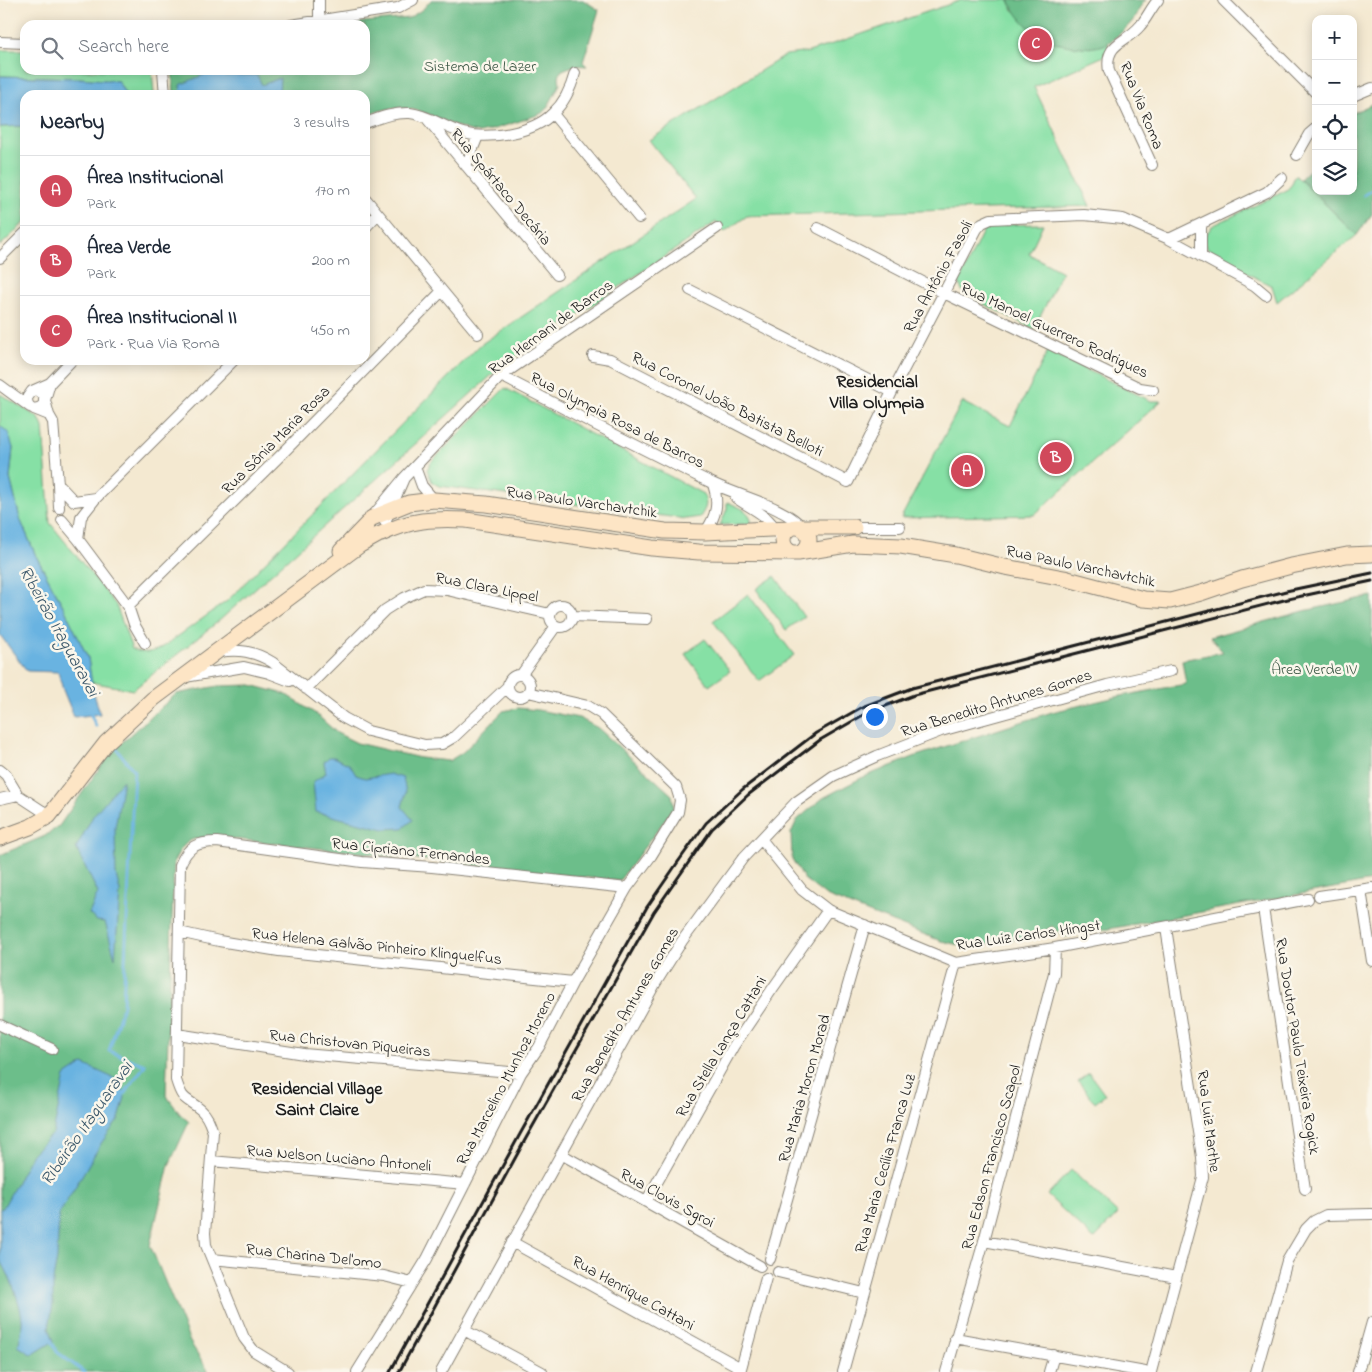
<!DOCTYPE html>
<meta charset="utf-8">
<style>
:root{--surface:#fff;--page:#f6f6f7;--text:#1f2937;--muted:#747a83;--line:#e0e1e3;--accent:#d1495b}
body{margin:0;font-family:"Indie Flower",sans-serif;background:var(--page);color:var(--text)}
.controls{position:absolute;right:15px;top:15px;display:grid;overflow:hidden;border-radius:10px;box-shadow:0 2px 12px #0003}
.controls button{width:45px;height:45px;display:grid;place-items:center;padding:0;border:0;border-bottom:1px solid var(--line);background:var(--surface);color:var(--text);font:25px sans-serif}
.you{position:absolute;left:874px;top:716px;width:18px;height:18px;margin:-12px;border:4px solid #fff;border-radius:50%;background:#1a73e8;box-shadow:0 0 0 8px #1a73e833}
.badge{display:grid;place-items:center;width:32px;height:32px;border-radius:50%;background:var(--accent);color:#fff;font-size:16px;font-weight:700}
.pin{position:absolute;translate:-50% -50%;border:2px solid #fff;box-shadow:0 1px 5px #0006}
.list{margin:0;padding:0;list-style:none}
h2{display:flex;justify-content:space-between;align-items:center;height:65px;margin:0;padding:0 20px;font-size:21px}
h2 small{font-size:16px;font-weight:400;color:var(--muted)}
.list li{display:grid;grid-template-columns:32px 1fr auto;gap:15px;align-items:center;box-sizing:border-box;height:70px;padding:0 20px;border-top:1px solid var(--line)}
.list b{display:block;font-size:19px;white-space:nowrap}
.list p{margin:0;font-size:16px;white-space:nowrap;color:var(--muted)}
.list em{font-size:16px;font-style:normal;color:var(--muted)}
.icon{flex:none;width:28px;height:28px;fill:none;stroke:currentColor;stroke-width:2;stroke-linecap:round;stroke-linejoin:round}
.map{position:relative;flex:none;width:1372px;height:1372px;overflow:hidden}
.search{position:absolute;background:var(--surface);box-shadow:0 2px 12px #0003;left:20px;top:20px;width:350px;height:55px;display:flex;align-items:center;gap:12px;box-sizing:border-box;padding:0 18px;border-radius:15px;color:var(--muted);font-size:19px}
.panel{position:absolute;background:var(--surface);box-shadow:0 2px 12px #0003;left:20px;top:90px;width:350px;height:275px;border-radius:15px}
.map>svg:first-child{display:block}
</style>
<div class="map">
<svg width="1372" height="1372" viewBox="0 0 1372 1372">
<rect width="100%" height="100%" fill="#fbf7ec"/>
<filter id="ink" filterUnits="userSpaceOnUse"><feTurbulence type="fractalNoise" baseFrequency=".02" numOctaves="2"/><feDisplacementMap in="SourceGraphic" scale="10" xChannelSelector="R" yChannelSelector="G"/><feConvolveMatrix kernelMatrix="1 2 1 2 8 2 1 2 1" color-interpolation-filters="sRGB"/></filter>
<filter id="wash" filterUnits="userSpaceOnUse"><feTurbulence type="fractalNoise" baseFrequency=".0096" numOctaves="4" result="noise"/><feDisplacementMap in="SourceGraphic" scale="20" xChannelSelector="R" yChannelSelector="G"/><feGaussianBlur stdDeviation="1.12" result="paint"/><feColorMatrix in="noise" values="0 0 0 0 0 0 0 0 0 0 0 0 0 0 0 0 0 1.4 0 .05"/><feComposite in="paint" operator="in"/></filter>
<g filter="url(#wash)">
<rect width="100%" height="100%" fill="#f4e9d1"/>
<path fill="#86e0a5" stroke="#517e60" d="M962,0h47l4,10 76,38 19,-5 1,4 -5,9 -70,31 56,119 -343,10 -23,16 -8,-10 -213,143 -283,255 -87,70 -42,-8 -3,-24 -25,-52 -27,-50 -16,-37 -10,-41 3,-30 -13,-22v-32l39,24 4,9 7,96 66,82 16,44c12,5 20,4 31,-2l64,-46 253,-256 216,-146 -47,-59 137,-85 23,-3z
M0,50h25v20h127l2,25h-28l-9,-14 -38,-3 -79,-2z
M25,126v96l-25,24v-119z
M1295,175l62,60 -80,67 -5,-16 -60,-31 -7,-12v-7l7,-10 75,-36 5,-6z
M1043,224l-14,30 33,18 -28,57 -68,-34 -5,-6 -2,-7 24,-51 14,-6z
M1048,351l103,50h10l-127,114 -133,3 61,-116 48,24z
M505,388l198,106c5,10 3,14 -3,23l-14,2 -247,-33 -7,-4 -5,-12 3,-7z
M727,502c9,4 24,8 24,20l-3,2 -28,1 7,-16z
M775,576l29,41 -18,13 -30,-41z
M748,594l46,61 -35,26 -46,-60z
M705,639l25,32 -21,15 -24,-32z
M1089,1073l16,22 -10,8 -17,-22z
M1071,1170l47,44 -24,25 -47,-44z"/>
<path fill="#6cbe8a" stroke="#446d53" d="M431,0h152l16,10 -16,52 4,4c-10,-1 -17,0 -26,5l-2,6 1,7c-4,7 -12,25 -18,29 -5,3 -59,20 -63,20 -44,-9 -63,-39 -114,-17v-21h-191l-2,-25h193v-45h-33l77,-7 14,-9z
M1009,0h137c-7,5 -7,13 -12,19 -6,8 -17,18 -26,24 -7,4 -18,5 -26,4 -33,-1 -59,-17 -73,-47z
M1372,104v110l-15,21 -57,-56 16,-15v27h37v-78z
M1372,596v285l-308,56 -12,-11 -16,10 -67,11 -28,-6 -115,-45 -22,-17 -12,-20 -1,-26 6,-13 26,-22 38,-20 55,-22 136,-44 64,-15 70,-13 -4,-24 41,-8 -13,-15 94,-26z
M251,685l34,9 31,20 21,19 20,10 63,15 29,3 14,-9 40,-41 15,-3 20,2 41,8 19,10 74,67 2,13 -55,73 -403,-44c-25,1 -30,1 -42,24l-8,234 14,19 9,8 -20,43 -19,80 40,97 19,30h-209v-517l45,-19 14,-10 51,-73 66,-59 42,-8z"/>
<path fill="#69b3e1" stroke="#42687e" d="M215,70h5l6,6 9,-1h22l5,10 18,-7 -1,15 -7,2h-91l-1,-10z
M0,76l79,2 39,3 8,14h-101v31l-25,1z
M0,426l8,6 5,16 -3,30 10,41 16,37 27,50 25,52 5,32 7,24 -26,3 -11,-27 -5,-18 -31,-1 -27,-36z
M329,757h5l16,8 6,10 9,3 25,-4 13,4 3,14 -4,15 11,13 -10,8 -19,1 -68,-17 -3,-30 13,-9 -2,-11z
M123,780l-8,48 1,47 4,16 -5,67 -10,-36 -8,-1 -8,-7 9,-21 -22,-45 17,-32z
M83,1064l37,17 5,16 -6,22 -17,23 -43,72 -2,45 -4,21v24l-4,24 5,13 -22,14 -14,-9c2,-7 4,-16 4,-23 1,-14 -14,-53 -22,-63v-51l3,-1 29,-54 21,-21 12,-57z"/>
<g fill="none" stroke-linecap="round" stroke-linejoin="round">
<path stroke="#69b3e1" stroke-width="3" d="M1364,195l8,-5
M90,713l6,13
M113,744l21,27 -11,234 -14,46 36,14 -23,32
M51,1340l6,12 27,20"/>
</g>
</g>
<g filter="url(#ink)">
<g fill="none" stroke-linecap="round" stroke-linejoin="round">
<g stroke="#888276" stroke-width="12">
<path id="street" d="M1223,0l93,93
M319,21v-21
M291,25l107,-17 15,-8
M0,42l25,1
M163,70l2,25
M1353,96l19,-8
M553,114l86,104
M428,120l129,155
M365,123c14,-5 29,-11 45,-10 19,2 35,15 53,20 26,7 71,0 90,-20 12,-11 18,-25 22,-40
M1297,155l12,-21 7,-6
M1152,165l-43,-94c-5,-28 17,-28 31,-45 7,-8 11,-18 18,-26
M466,166l12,-30
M365,198l113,136
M1201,224v33
M365,228l13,-14
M818,228l126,65 196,95 13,2
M1169,239l98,-47 15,-14
M0,258l25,-25
M690,290l202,102
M593,356l17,3 238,123 44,-90 85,-163 5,-6 9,-4 93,-4 39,4 46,20 85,46 12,10
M501,376c70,36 140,73 211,107 26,13 73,23 91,45
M50,383l22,-23
M0,385l30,22
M32,391l5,-1 7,5v9c-8,8 -17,5 -17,-6l5,-7 18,-8 -5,17 4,15 -15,-6
M49,415l4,7 5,62
M415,467l7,19 12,14
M404,478l97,-102 216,-148
M96,498l138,-138
M736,498c24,16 35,17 47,45
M59,508l-1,-24 16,17 22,-3 -15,19 -3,22 -16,-19
M372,517l32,-39 -19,44
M854,527h46
M705,532c12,-16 14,-30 8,-48
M78,539l50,67 6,18 11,19
M550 616a11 11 0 1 1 22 0a11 11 0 1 1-22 0Z
M128,606l154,-152 160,-163
M573,616l74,3
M219,652c20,-3 35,-1 53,10l72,56 24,13 57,14 17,-1 12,-7 53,-50
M508 686a11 11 0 1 1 22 0a11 11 0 1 1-22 0Z
M521,675l35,-49
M185,677l59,-10 25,6 21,8
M306,689l79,-79 19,-12 20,-9 23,1 103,24
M0,770l6,5 12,20
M0,799l18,-4 26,17 10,-1
M761,839l41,51 26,20 128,53 99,-15 253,-49
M1361,890l11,71
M1319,896l53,-8
M1263,908l42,281
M179,932l40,9 60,10 294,31
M0,1025l52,24
M177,1034l127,20 217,19
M561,1154l199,112
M211,1161l254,23
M646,1202l87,-155 40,-59 55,-78
M984,1241l192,36
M512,1242l229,126
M212,1259l172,17 28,7
M770,1259l95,-334
M778,1272l86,21
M464,1330l78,42
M955,1338l190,34
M288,1372l-34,-21 -10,-13 -38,-93 -1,-12 8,-101c-3,-8 -5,-16 -12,-22 -15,-13 -18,-7 -25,-30l4,-215c8,-19 17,-23 37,-23l145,20 70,5 195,21
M357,1372l70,-113 94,-186 18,-26 34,-65 54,-94 24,-32 27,-44 2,-12 -4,-13 -75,-73 -13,-8 -60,-14
M441,1372l158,-287 56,-101 27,-43 61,-83 53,-56 37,-26 44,-20 64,-25 166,-46 64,-14
M740,1372l26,-94
M843,1372l113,-409
M946,1372l38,-131 70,-268 1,-25
M1049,1372l5,-17
M1151,1372l52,-195 -1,-20 -36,-229
M1256,1372l31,-111 19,-32 8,-8 12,-6 46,-1
M1358,1372l14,-50"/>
</g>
<g stroke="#888276" stroke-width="17">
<path id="secondary" d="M372,518l37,-15 25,-3 52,4 179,27 40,1 86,-4
M796,527h58
M783 540a13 13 0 1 1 26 0a13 13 0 1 1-26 0Z
M381,534c29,-14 53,-16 85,-14l186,28 47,4 94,1
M341,551l27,-28
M798,553l55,-9 48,2 55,9 49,12 59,11 79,21 27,2 31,-8 41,-14 49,-13 56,-11 25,-1
M0,838l30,-11 19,-11 57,-73 47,-44 207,-154 18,-10"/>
</g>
<use href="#street" stroke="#fff" stroke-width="10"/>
<use href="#secondary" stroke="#fde5c5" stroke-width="15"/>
<path stroke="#1c1c1c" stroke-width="3" d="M390,1372l129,-236 128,-229 31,-45 28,-39 37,-34 73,-56 46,-26 50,-19 374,-97 86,-18
M399,1372l126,-232 129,-228 58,-83 36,-34 72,-55 45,-26 49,-19 374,-96 84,-18"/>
</g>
</g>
<g text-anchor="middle" stroke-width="5" stroke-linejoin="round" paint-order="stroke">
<g font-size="16" fill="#3c5745" stroke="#fbf7ec">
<text x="480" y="71">Sistema de Lazer</text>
<text x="1314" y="674">Área Verde IV</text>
</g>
<g font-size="16" fill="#1c1c1c" stroke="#fbf7ec">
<text transform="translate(1143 105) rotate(68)" y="6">Rua Via Roma</text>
<text transform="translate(502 186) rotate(50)" y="6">Rua Spártaco Decária</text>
<text transform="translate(937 276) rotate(-61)" y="6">Rua Antônio Fasoli</text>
<text transform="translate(550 326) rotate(-36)" y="6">Rua Hernani de Barros</text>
<text transform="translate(1055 329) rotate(25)" y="6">Rua Manoel Guerrero Rodrigues</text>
<text transform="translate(728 403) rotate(27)" y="6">Rua Coronel João Batista Belloti</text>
<text transform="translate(618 419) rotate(27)" y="6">Rua Olympia Rosa de Barros</text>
<text transform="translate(275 439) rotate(-45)" y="6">Rua Sônia Maria Rosa</text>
<text transform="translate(582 501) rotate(8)" y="6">Rua Paulo Varchavtchik</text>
<text transform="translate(1081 565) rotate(12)" y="6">Rua Paulo Varchavtchik</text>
<text transform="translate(487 586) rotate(11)" y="6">Rua Clara Lippel</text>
<text transform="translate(996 702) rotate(-17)" y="6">Rua Benedito Antunes Gomes</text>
<text transform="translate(411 850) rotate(6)" y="6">Rua Cipriano Fernandes</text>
<text transform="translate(1028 934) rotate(-8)" y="6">Rua Luiz Carlos Hingst</text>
<text transform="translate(377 945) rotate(6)" y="6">Rua Helena Galvão Pinheiro Klinguelfus</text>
<text transform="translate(624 1014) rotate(-60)" y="6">Rua Benedito Antunes Gomes</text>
<text transform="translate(350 1042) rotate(6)" y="6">Rua Christovan Piqueiras</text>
<text transform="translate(720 1046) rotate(-59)" y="6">Rua Stella Lança Cattani</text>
<text transform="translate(1299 1046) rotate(81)" y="6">Rua Doutor Paulo Teixeira Rogick</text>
<text transform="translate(505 1078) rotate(-62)" y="6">Rua Marcelino Munhoz Moreno</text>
<text transform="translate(803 1088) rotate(-74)" y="6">Rua Maria Moron Morad</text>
<text transform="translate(1210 1121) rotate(83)" y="6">Rua Luiz Marthe</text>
<text transform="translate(339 1157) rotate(5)" y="6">Rua Nelson Luciano Antoneli</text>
<text transform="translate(990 1157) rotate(-75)" y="6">Rua Edson Francisco Scapol</text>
<text transform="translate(884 1163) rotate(-74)" y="6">Rua Maria Cecília Franca Luz</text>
<text transform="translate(668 1197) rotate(29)" y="6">Rua Clovis Sgroi</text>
<text transform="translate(314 1255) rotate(6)" y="6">Rua Charina Del'omo</text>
<text transform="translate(634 1292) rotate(29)" y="6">Rua Henrique Cattani</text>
</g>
<g font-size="18" font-weight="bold" fill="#1c1c1c" stroke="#fbf7ec">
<text x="877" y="387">Residencial<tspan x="877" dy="21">Villa Olympia</tspan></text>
<text x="317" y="1094">Residencial Village<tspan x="317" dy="21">Saint Claire</tspan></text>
</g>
<g font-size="18" font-style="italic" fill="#3b586b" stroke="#fbf7ec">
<text transform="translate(60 631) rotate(61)" y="6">Ribeirão Itaguaravai</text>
<text transform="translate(86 1123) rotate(-55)" y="6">Ribeirão Itaguaravai</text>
</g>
</g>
</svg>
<div class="controls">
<button>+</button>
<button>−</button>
<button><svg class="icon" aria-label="locate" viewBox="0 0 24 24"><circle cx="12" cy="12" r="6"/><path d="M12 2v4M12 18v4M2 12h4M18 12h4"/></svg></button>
<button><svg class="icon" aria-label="layers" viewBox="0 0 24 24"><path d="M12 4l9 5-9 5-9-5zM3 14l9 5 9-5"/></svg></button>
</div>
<div class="you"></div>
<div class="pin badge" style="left:967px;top:471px">A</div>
<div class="pin badge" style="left:1056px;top:458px">B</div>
<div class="pin badge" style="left:1036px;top:44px">C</div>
<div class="search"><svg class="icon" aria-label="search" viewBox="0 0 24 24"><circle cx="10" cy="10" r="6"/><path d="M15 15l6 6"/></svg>Search here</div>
<section class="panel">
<h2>Nearby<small>3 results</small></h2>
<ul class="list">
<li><span class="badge">A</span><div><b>Área Institucional</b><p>Park</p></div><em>170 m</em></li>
<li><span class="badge">B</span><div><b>Área Verde</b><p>Park</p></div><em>200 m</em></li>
<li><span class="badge">C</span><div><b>Área Institucional II</b><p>Park · Rua Via Roma</p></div><em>450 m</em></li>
</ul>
</section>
</div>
